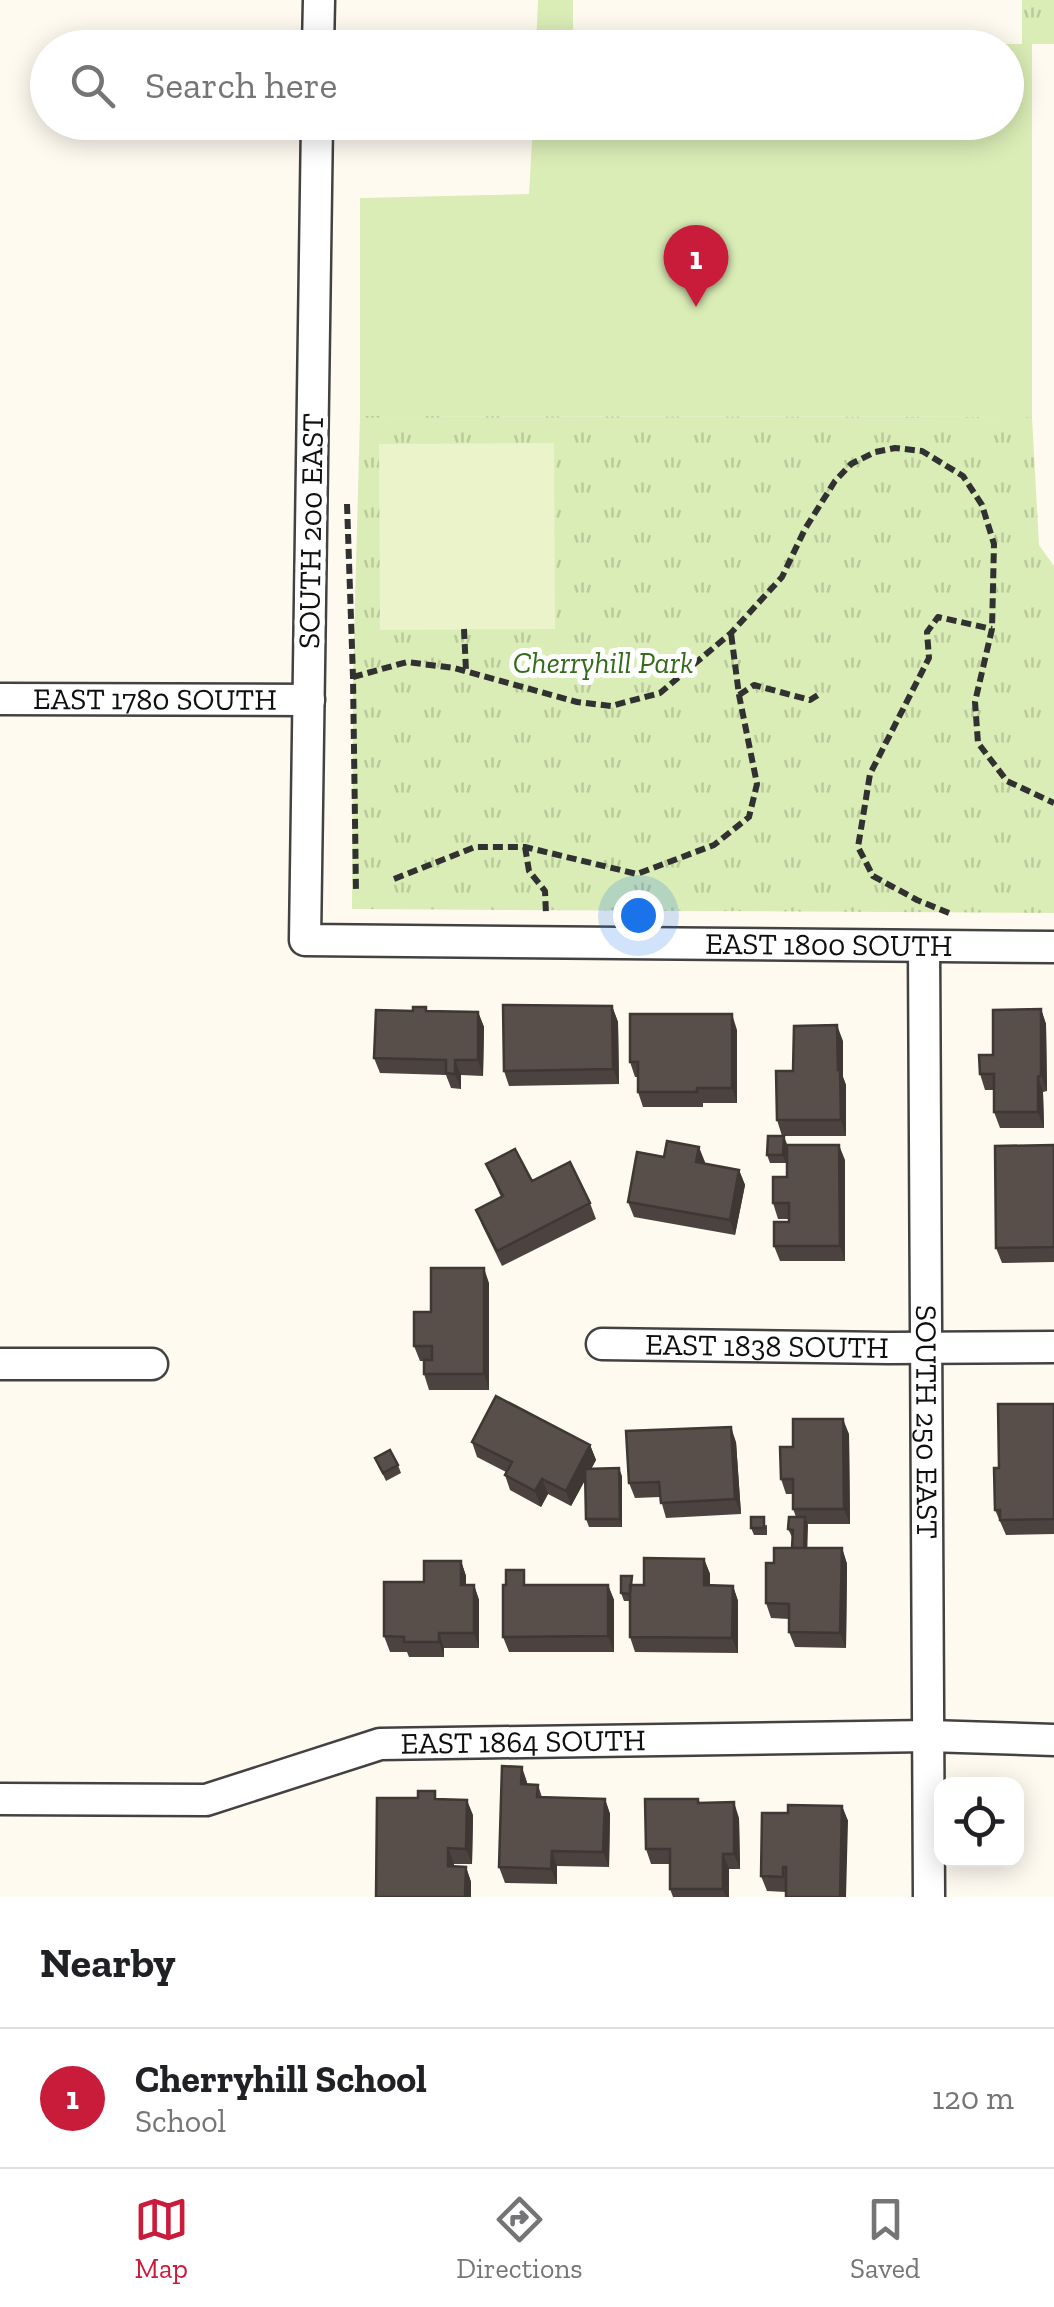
<!DOCTYPE html>
<style>
:root{--surface:#fff;--page:#f6f6f6;--text:#202124;--muted:#757577;--line:#e0e0e0;--accent:#c91c3b}
body{margin:0;font-family:"Zilla Slab",serif;background:var(--page);color:var(--text)}
.controls{position:absolute;right:30px;bottom:30px;display:grid;overflow:hidden;border-radius:20px;box-shadow:0 5px 25px #0003}
.controls button{width:90px;height:90px;display:grid;place-items:center;padding:0;border:0;border-bottom:2px solid var(--line);background:var(--surface);color:var(--text);font:50px sans-serif}
.you{position:absolute;left:638px;top:915px;width:35px;height:35px;margin:-25px;border:8px solid #fff;border-radius:50%;background:#1a73e8;box-shadow:0 0 0 15px #1a73e833}
.badge{display:grid;place-items:center;width:65px;height:65px;border-radius:50%;background:var(--accent);color:#fff;font-size:32px;font-weight:700}
.pin{position:absolute;translate:-50% -82px;filter:drop-shadow(0 2px 5px #0008)}
.pin::after{content:'';position:absolute;top:52px;width:35px;height:30px;background:inherit;clip-path:polygon(0 0,100% 0,50% 100%)}
.list{margin:0;padding:0;list-style:none}
h2{display:flex;justify-content:space-between;align-items:center;height:130px;margin:0;padding:0 40px;font-size:42px}
h2 small{font-size:32px;font-weight:400;color:var(--muted)}
.list li{display:grid;grid-template-columns:65px 1fr auto;gap:30px;align-items:center;box-sizing:border-box;height:140px;padding:0 40px;border-top:2px solid var(--line)}
.list b{display:block;font-size:38px;white-space:nowrap}
.list p{margin:0;font-size:32px;white-space:nowrap;color:var(--muted)}
.list em{font-size:32px;font-style:normal;color:var(--muted)}
.icon{flex:none;width:55px;height:55px;fill:none;stroke:currentColor;stroke-width:2;stroke-linecap:round;stroke-linejoin:round}
.map{position:relative;flex:none;width:1054px;height:1897px;overflow:hidden}
.search{position:absolute;background:var(--surface);box-shadow:0 5px 25px #0003;left:30px;right:30px;top:30px;height:110px;display:flex;align-items:center;gap:25px;box-sizing:border-box;padding:0 35px;border-radius:55px;color:var(--muted);font-size:38px}
.sheet{height:270px;background:var(--surface)}
nav{display:flex;justify-content:space-around;align-items:center;box-sizing:border-box;height:140px;border-top:2px solid var(--line);background:var(--surface);font-size:28px;color:var(--muted)}
nav a{display:grid;justify-items:center;gap:5px}
nav .on{color:var(--accent)}
.map>svg:first-child{display:block}
</style>
<div class="map">
<svg width="1054" height="1897" viewBox="0 0 1054 1897">
<defs>
<pattern id="park-tufts" width="24" height="20" patternUnits="userSpaceOnUse" patternTransform="scale(2.5)"><rect width="24" height="20" fill="#daedb6"/><path d="M3 7l-1-3M5 7V3M7 7l1-3M15 17l-1-3M17 17v-4M19 17l1-3" fill="none" stroke="#baca9b"/></pattern>
</defs>
<rect width="100%" height="100%" fill="#fffaf0"/>
<path fill="#daedb6" d="M538,0h35v47h-37z
M1032,44v373l-672,-1v-218l169,-4 4,-71 473,-1v-74l-421,-1z"/>
<path fill="url(#park-tufts)" d="M1022,0h32v44h-32z
M360,416l672,1 7,128 15,21v347l-702,-4 1,-232z"/>
<path fill="#eaf3c9" d="M554,443l1,186 -175,1 -1,-186z"/>
<g fill="none" stroke-linecap="round" stroke-linejoin="round">
<g stroke="#424242" stroke-width="35">
<g id="street">
<path d="M318,48l1,-48"/>
<path id="s1" d="M317,122l-12,818 749,7"/>
<path id="s2" d="M0,699l309,1"/>
<path id="s3" d="M924,947l5,950"/>
<path id="s4" d="M602,1344l287,4 165,-1"/>
<path d="M0,1364h152"/>
<path id="s5" d="M0,1799l206,1 174,-56 548,-8 126,4"/>
</g>
</g>
<path stroke="#313131" stroke-width="6" stroke-dasharray="10 5" stroke-linecap="butt" d="M347,504l6,173 3,216
M464,629l2,42
M353,677l54,-15 47,6 123,34 34,4 49,-13 71,-60 51,-56 23,-48 30,-48 16,-17 24,-12 20,-4 27,3 41,25 19,29 12,39 -2,85 -17,73 3,41 29,38 47,22
M739,695l15,-10 56,15 11,-7
M525,847l4,24 16,20 1,23
M394,879l81,-32h50l112,27 77,-29 35,-28 8,-33 -18,-89 -8,-62
M949,913l-32,-13 -44,-24 -15,-29 12,-73 59,-116 -2,-26 11,-15 54,12"/>
<use href="#street" stroke="#fff" stroke-width="30"/>
</g>
<path fill="#4c4340" d="M612,1006l6,16 1,62 -110,2 -5,-15z
M426,1007l1,4 51,1 6,15 -1,49 -22,-1v14l-10,-1 -5,-13 -66,-2 -6,-15 39,-47z
M1041,1009l5,15 1,67 -4,1 1,36h-44l-6,-16v-22h-9l-5,-16 13,-19z
M737,1030v73h-34v4h-60l-5,-15v-15h-3l-5,-15z
M843,1041v36l3,8v51h-64l-5,-16 16,-49z
M787,1144l-1,19h-16l-3,-8z
M1054,1145v117l-52,1 -6,-15z
M664,1157l41,5v2l34,6 6,15 -10,50 -101,-18 -6,-15z
M845,1160v101h-65l-6,-15 15,-24v-3h-11l-5,-16z
M486,1164l104,39 6,16 -94,47 -20,-41 -6,-15 25,-13z
M489,1283v107h-60l-5,-16v-13h-4l-6,-15 17,-34z
M1054,1404v130l-48,1 -11,-25 4,-42z
M849,1434l1,90h-43v24h35l5,16 -1,84 -51,-1 -6,-15v-13l-18,-1 -5,-15 8,-40 18,-15v-11l-4,-8 8,-12 -3,-8v-15h-7l-5,-15 12,-32z
M472,1442l118,3 6,15 -5,9 31,7v51h-33l-3,-8 -1,-39 -14,26 -23,-12 -7,13 -31,-17 -5,-15 1,-3 -29,-15z
M736,1442l5,72 -75,4 -6,-21 -25,1 -6,-15z
M375,1458l23,7 3,8 -15,8z
M767,1525v10h-13l-3,-7z
M704,1559l6,15v11l23,1 5,15v52l-103,-1 -5,-15v-36h-6l-3,-8 13,-8h10z
M461,1561l5,15v9h8l5,15v48h-35v9h-35l-2,-5h-17l-6,-16 40,-54z
M529,1585h79l6,15v52h-105l-6,-15z
M527,1782v3h11l4,12 63,2 5,15 -1,53 -52,-1v18l-52,-1 -6,-16z
M698,1799l2,4 39,15 1,51h-11v28h-56l-3,-8v-25h-19l-5,-15z
M438,1800l35,15 -1,49h-18v2l12,1 5,15v15h-95z
M842,1806l6,15 -62,71 -19,-1 -6,-15 27,-63z"/>
<path fill="#3e3734" d="M612,1006l6,16 1,62 -6,-15z
M1041,1009l5,15 1,67 -6,-16z
M478,1012l6,15 -1,49 -5,-16z
M732,1014l5,16v73l-5,-15z
M837,1025l6,16v36l3,8v51l-5,-16z
M455,1060l6,15v14l-6,-15z
M1038,1077l5,15 1,36 -6,-16z
M784,1136l3,8 -1,19 -3,-8z
M839,1145l6,15v101l-5,-15z
M699,1147l6,15 -3,16 -6,-16z
M739,1170l6,15 -10,50 -5,-15z
M484,1268l5,15v107l-5,-16z
M843,1419l6,15 1,90 -6,-15z
M731,1427l5,15 5,72 -6,-15z
M590,1445l6,15 -25,46 -5,-15z
M619,1468l3,8v51l-2,-8z
M542,1479l6,15 -7,13 -6,-16z
M805,1517l3,8 -1,36 -3,-8z
M842,1548l5,16 -1,84 -6,-15z
M704,1559l6,15v26l-6,-15z
M461,1561l5,15v24l-5,-15z
M474,1585l5,15v48l-5,-15z
M608,1585l6,15v52l-6,-16z
M733,1586l5,15v52l-6,-15z
M439,1633l5,15v9l-5,-15z
M522,1767l5,15v18l-6,-16z
M605,1799l5,15 -1,53 -6,-15z
M467,1800l6,15 -1,49 -6,-15z
M734,1802l5,16 1,51 -6,-15z
M842,1806l6,15 -2,76h-6z
M448,1848l6,16v18l-6,-16z
M552,1851l5,15v18l-6,-15z
M723,1854l6,15v28h-3l-3,-8z
M466,1867l5,15v15h-6z"/>
<path fill="#584e4a" stroke="#3e3734" stroke-width="2.5" d="M503,1005l109,1 1,63 -109,2z
M413,1007h13v4l52,1v48h-23v14l-9,-1v-13l-72,-2 2,-48 37,1z
M1041,1009v66l-3,2v35h-44v-38h-14l-1,-19h14v-45z
M630,1014h102v74h-35v4h-59v-30h-8z
M837,1025l1,45h2l1,50h-64l-1,-49h17l1,-45z
M768,1136h16l-1,19h-16z
M667,1141l32,6 -3,15 43,8 -9,50 -102,-18 9,-50 27,5z
M787,1145h52l1,101h-66v-24h15v-19h-16v-26h14z
M1054,1145v102l-58,1 -1,-102z
M515,1149l17,32 38,-19 20,41 -93,48 -21,-41 27,-14 -17,-32z
M431,1268h53v106h-60v-14h8v-14h-18v-34h17z
M496,1396l94,49 -24,46 -24,-12 -7,12 -30,-16 7,-13 -40,-20z
M998,1404h56v115l-54,1v-10h-5l-1,-42h5z
M793,1419h50l1,90h-51v-30h-12l-1,-32h13z
M731,1427l4,72 -74,4 -2,-21 -30,1 -3,-52z
M390,1450l8,15 -15,8 -8,-15z
M619,1468l1,51h-34l-1,-50z
M751,1517h13v11h-13z
M789,1517h16l-1,31h-12l1,-18 -5,-1z
M774,1548h68l-2,85 -51,-1v-28l-23,-1v-40h8z
M644,1558l60,1v26l29,1 -1,52 -102,-1v-52h14z
M424,1561h37v24h13v48h-35v9h-35v-5l-20,-1v-54h40z
M506,1570h18v15h84v51l-105,1v-52h3z
M621,1576h11l-2,18 -9,-1z
M502,1766l20,1 -1,17 17,1 -1,12 68,2 -2,53 -51,-1 -1,18 -52,-2z
M418,1791h17v8l32,1 -1,49 -18,-1v18l18,1 -1,30h-89l1,-99h41z
M645,1799h53v4l36,-1v52h-11v35h-53v-40h-24z
M788,1805l54,1 -2,91h-54v-30h-3v10l-22,-1 1,-63h26z"/>
<g text-anchor="middle" stroke-width="10" stroke-linejoin="round" paint-order="stroke">
<g font-size="30" fill="#0f0f0f" stroke="#fff">
<text transform="translate(311 531) rotate(-89)" y="10">SOUTH 200 EAST</text>
<text dy="10" stroke="none"><textPath href="#s2" startOffset="155">EAST 1780 SOUTH</textPath></text>
<text dy="10" stroke="none"><textPath href="#s1" startOffset="1342">EAST 1800 SOUTH</textPath></text>
<text dy="10" stroke="none"><textPath href="#s4" startOffset="165">EAST 1838 SOUTH</textPath></text>
<text dy="10" stroke="none"><textPath href="#s3" startOffset="475">SOUTH 250 EAST</textPath></text>
<text dy="10" stroke="none"><textPath href="#s5" startOffset="532">EAST 1864 SOUTH</textPath></text>
</g>
<g font-size="30" font-style="italic" fill="#356b1a" stroke="#fff">
<text x="603" y="673">Cherryhill Park</text>
</g>
</g>
</svg>
<div class="controls">
<button><svg class="icon" aria-label="locate" viewBox="0 0 24 24"><circle cx="12" cy="12" r="6"/><path d="M12 2v4M12 18v4M2 12h4M18 12h4"/></svg></button>
</div>
<div class="you"></div>
<div class="pin badge" style="left:696px;top:307px">1</div>
<div class="search"><svg class="icon" aria-label="search" viewBox="0 0 24 24"><circle cx="10" cy="10" r="6"/><path d="M15 15l6 6"/></svg>Search here</div>
</div>
<section class="sheet">
<h2>Nearby<small></small></h2>
<ul class="list">
<li><span class="badge">1</span><div><b>Cherryhill School</b><p>School</p></div><em>120 m</em></li>
</ul>
</section>
<nav>
<a class="on"><svg class="icon" aria-label="map" viewBox="0 0 24 24"><path d="M3 6l6-2 6 2 6-2v14l-6 2-6-2-6 2zM9 4v14M15 6v14"/></svg>Map</a>
<a><svg class="icon" aria-label="directions" viewBox="0 0 24 24"><path d="M12 3l9 9-9 9-9-9zM9 14v-3h6M13 9l2 2-2 2"/></svg>Directions</a>
<a><svg class="icon" aria-label="saved" viewBox="0 0 24 24"><path d="M7 4h10v16l-5-4-5 4z"/></svg>Saved</a>
</nav>
